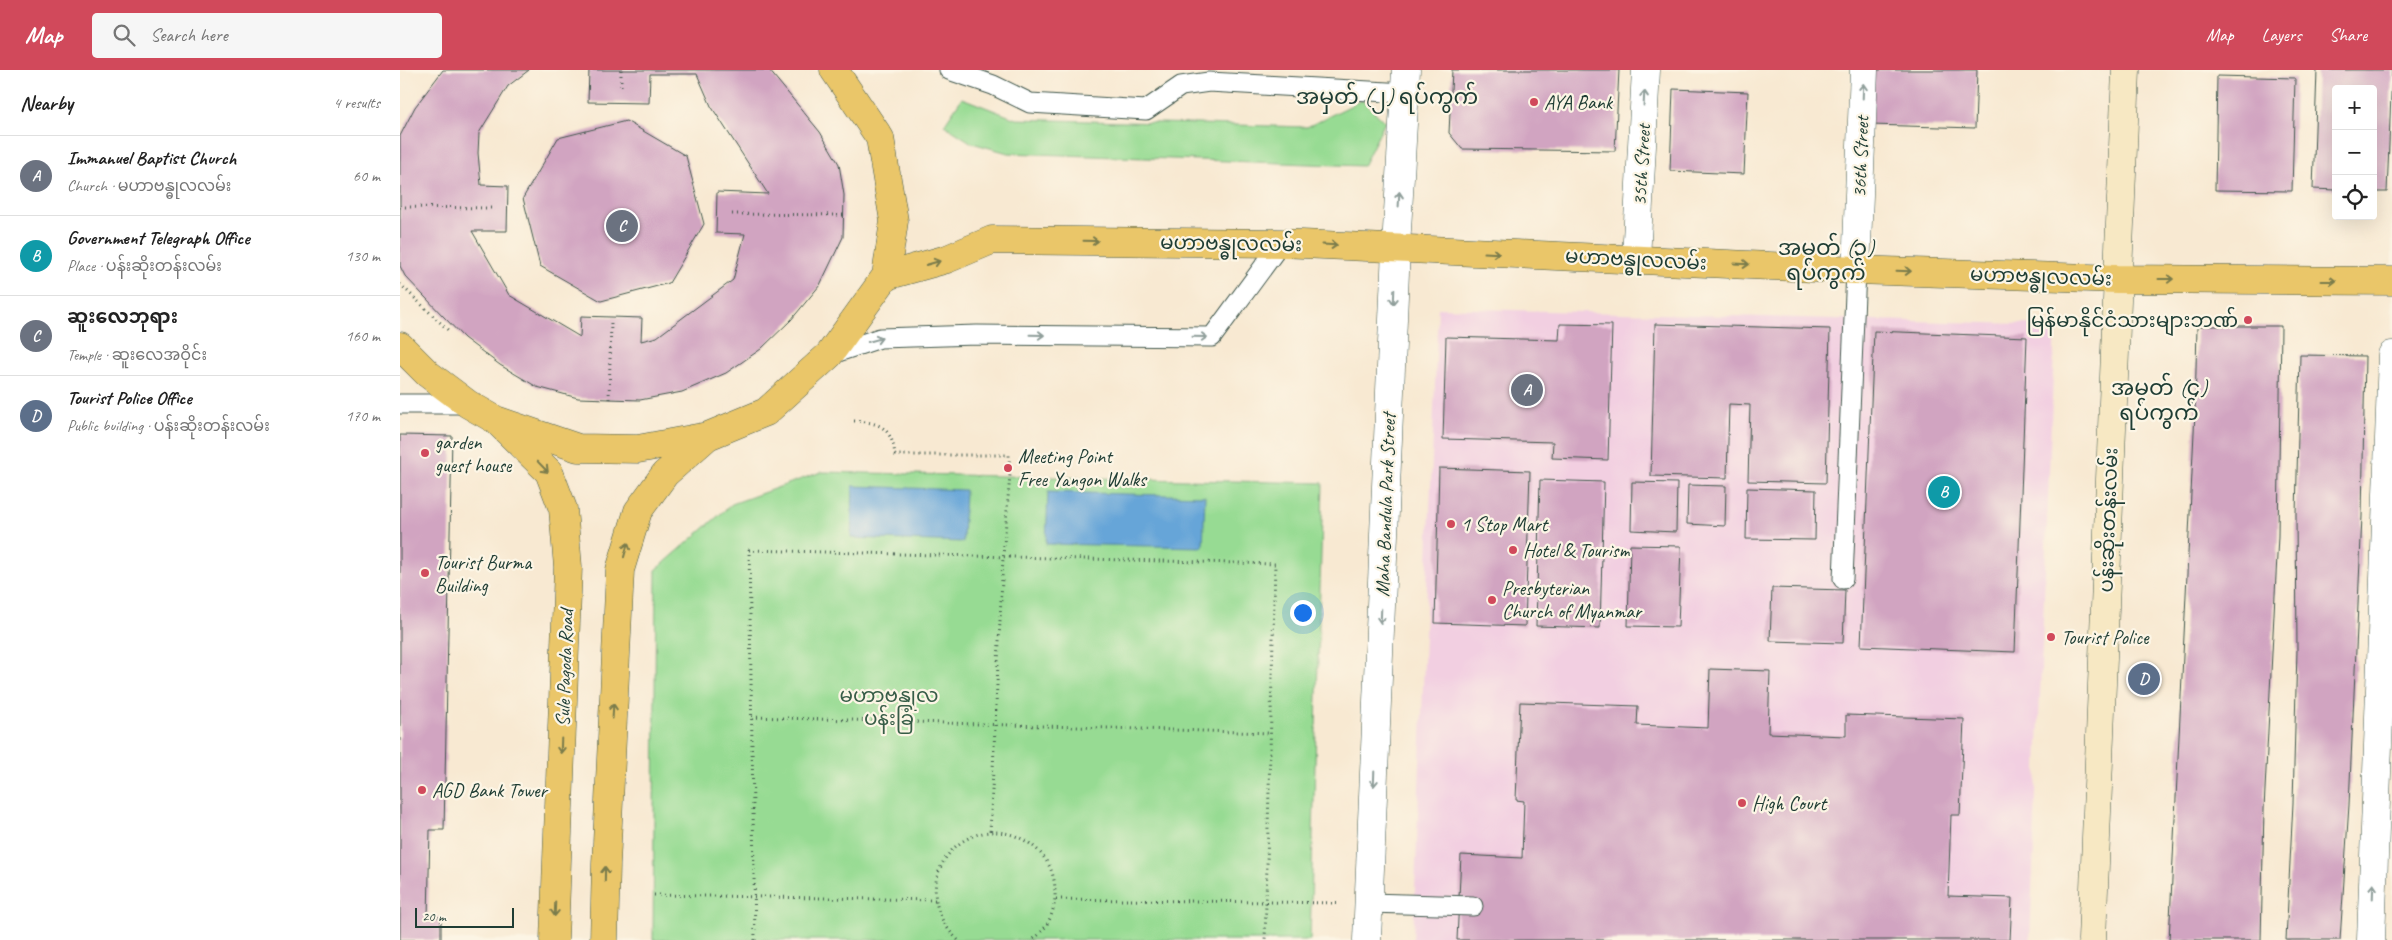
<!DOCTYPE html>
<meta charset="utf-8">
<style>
:root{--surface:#fff;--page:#f6f6f6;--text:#222;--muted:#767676;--line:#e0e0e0;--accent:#d1495b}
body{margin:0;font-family:Caveat,"Noto Sans Myanmar",sans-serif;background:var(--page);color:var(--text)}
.controls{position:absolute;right:15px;top:15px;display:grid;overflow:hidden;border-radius:5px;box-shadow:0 5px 20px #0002}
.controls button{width:45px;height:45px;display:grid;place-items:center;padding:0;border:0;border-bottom:1px solid var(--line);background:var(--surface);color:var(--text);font:25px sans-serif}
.scale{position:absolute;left:15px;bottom:12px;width:99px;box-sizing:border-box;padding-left:5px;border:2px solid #1f3d34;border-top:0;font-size:14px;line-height:18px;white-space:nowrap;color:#1f3d34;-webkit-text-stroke:4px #fcf5e5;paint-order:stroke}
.you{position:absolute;left:902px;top:542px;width:18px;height:18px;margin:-12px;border:4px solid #fff;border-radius:50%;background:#1a73e8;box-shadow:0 0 0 8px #1a73e833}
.badge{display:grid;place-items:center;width:32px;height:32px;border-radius:50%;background:var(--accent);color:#fff;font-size:16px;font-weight:700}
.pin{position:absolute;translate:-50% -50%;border:2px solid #fff;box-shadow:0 1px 5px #0006}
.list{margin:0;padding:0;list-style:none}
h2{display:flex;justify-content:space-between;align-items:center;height:65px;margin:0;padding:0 20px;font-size:21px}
h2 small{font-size:16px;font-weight:400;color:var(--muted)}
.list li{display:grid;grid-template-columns:32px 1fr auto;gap:15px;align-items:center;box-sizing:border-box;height:80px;padding:0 20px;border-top:1px solid var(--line)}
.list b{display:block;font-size:19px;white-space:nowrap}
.list p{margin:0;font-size:16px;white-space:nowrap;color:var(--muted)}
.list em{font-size:16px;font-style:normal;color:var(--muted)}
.icon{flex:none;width:28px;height:28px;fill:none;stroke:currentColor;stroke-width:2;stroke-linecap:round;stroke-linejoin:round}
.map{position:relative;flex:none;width:1992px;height:870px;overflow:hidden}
header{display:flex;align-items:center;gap:30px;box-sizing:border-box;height:70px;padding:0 25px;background:var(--accent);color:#fff}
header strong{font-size:24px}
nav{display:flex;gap:28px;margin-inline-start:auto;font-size:18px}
.search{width:350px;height:45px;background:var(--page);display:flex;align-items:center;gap:12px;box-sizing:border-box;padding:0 18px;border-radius:5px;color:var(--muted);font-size:19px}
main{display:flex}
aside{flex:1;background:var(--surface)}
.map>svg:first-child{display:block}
</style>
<header>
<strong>Map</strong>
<div class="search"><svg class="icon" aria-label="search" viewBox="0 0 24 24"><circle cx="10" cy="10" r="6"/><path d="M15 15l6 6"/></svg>Search here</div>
<nav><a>Map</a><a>Layers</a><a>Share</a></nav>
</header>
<main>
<aside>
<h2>Nearby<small>4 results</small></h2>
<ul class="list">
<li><span class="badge" style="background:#6b7280">A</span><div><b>Immanuel Baptist Church</b><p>Church · မဟာဗန္ဓုလလမ်း</p></div><em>60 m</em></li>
<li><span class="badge" style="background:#0f9aa8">B</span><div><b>Government Telegraph Office</b><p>Place · ပန်းဆိုးတန်းလမ်း</p></div><em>130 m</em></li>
<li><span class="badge" style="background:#6b7280">C</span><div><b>ဆူးလေဘုရား</b><p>Temple · ဆူးလေအဝိုင်း</p></div><em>160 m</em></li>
<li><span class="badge" style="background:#5c6f8a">D</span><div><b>Tourist Police Office</b><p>Public building · ပန်းဆိုးတန်းလမ်း</p></div><em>170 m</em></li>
</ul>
</aside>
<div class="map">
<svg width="1992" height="870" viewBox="0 0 1992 870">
<rect width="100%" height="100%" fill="#fcf5e5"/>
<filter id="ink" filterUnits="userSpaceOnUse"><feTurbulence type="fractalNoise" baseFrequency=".02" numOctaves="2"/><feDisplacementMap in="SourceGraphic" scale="10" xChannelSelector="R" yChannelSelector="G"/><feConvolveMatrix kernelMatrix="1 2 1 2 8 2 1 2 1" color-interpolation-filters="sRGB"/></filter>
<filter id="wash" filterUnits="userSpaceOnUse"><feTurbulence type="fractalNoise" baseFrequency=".0096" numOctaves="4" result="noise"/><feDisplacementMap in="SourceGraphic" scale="20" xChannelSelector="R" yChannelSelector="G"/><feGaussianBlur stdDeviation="1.12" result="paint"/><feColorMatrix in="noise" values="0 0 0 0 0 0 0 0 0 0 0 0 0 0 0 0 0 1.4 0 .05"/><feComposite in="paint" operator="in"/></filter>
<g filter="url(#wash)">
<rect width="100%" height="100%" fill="#f8e9d2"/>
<path fill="#f2cfe1" d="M1038,238l617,17 -25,615h-617z"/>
<path fill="#97db93" stroke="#5b8c64" d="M562,28l54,21 291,8 55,-27 23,22 -22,44 -355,-13 -36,-10 -28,-18z
M421,402l502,11 -13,457h-657l3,-370 76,-66z"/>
<path fill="#66a5d8" stroke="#427186" d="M453,416l112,4 -2,52 -112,-4z
M648,422l157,4 -2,51 -157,-3z"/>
<g id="blocks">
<path fill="#d1a4c1" d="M43,0h86l-21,16 -29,47 -1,20 3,32 27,1 -1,45h-35l37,64 71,42 1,-21 61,2 -1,23 16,-4 76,-57 12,-46 -29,-1 1,-41 51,2 -57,-88 -14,-32h-47l-1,29 -61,-1 1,-32h180l51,62 19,32 5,31 -1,42 -23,48 -29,35 -30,29 -35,24 -44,19 -42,8 -62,-2 -41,-11 -37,-22 -36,-27 -59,-62 -5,-10v-130l15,-29z
M1052,0h167l-4,81 -153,-2 -13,-16z
M1473,0h104l-2,58 -104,-3z
M1917,0h75l-5,122h-14v-103h-37v101l-23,-1z
M1817,6l78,2 -3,113 -77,-1z
M1273,19l75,3 -4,82 -74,-3z
M226,51l60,35 18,68 -35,59 -68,18 -61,-35 -17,-68 35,-60z
M1160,254l52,1 -4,135 -56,-2 1,-16 -110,-3 3,-102 113,3z
M1255,254l175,5 -4,154 -78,-2 2,-76 -21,-1 -2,74 -76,-2z
M1797,256h84l-3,210 -14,273 -3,131h-92l26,-528z
M1474,261l153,6 -12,315 -154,-6z
M1900,285l65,1 -3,160 -13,289 -9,135h-54l7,-137 4,-153 -1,-136z
M0,365l52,1 -8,394h-14l-2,87h13v23h-41z
M1039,398l91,3 -5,155 -90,-3z
M1140,410l64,2 -4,146 -64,-2z
M1232,412l45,1 -1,49 -45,-2z
M1288,415l38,1 -1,40 -38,-2z
M1347,418l69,2 -1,50 -69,-1z
M1230,475l51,1 -3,81 -50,-1z
M1372,518l73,2 -2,53 -73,-2z
M1310,599l60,2 -2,62 78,3v-21l118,4 -4,96h-9l-3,81 64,2 -2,42h-553l4,-85 61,3 2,-57 -8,-1 4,-98 118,4 -1,19 71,3z"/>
</g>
</g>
<g filter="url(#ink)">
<use href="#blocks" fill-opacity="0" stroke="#40574c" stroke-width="1"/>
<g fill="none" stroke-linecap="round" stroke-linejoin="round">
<g stroke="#40574c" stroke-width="21">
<path id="lane" d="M549,0l44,15 37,18 116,7 35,-24 28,-4 196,11
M429,285l51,-17 97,-3 235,2 69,-94
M0,334h68
M1443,509l13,-309
M969,833l104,3"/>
</g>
<g stroke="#40574c" stroke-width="29">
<path id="street" d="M1236,189l10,-189
M1456,200l8,-200
M967,870l29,-692 10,-178
M1971,870l21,-585"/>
</g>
<g stroke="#40574c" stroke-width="29">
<path id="secondary" d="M1692,870l34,-870"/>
</g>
<g stroke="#40574c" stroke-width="29">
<path id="primary" d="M486,206l61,-17 45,-19 289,3 575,27 261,9 275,2
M0,276l28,28 40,30 28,16 82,28 60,1 70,-13 58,-24 63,-57 57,-79 8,-55 -14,-83 -46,-68
M101,355l48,47 14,37 5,58 -14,373
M204,870l2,-76 14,-294 18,-59 27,-37 43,-38"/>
</g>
<path stroke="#40574c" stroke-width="3" stroke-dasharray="1 4" stroke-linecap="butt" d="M221,0v17
M0,137l92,1
M332,144l112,1
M0,214l50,48
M209,329l2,-77
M454,351c26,1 38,7 41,34h114l1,20 -7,82 -13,276
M352,647l518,16
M254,825l282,5
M656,829l281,4
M355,870l-6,-390 526,14 -10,376
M558,870c-59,-56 8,-138 71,-97 16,11 26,28 26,48 1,18 -7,39 -23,49"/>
<use href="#lane" stroke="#fff" stroke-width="19"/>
<use href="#street" stroke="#fff" stroke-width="28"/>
<use href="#secondary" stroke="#f7e8c3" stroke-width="28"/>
<use href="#primary" stroke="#eac669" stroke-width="28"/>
</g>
<defs><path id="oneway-shaft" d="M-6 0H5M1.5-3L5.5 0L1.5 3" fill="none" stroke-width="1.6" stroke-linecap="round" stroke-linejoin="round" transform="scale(1.25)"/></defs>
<g stroke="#8f9e9a">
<use href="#oneway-shaft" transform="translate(1463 21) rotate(-88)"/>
<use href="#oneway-shaft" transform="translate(1244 28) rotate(-87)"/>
<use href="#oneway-shaft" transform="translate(999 129) rotate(-87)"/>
<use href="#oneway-shaft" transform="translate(994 227) rotate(92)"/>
<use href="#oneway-shaft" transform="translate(637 265) rotate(1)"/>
<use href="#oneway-shaft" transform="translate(800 267) rotate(1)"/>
<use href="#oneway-shaft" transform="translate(475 270) rotate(-15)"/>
<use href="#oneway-shaft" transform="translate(981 546) rotate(92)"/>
<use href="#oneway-shaft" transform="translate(974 709) rotate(92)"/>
<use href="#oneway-shaft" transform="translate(1973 821) rotate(-88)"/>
</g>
<g stroke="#7a7b4c">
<use href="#oneway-shaft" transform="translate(691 171) rotate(1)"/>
<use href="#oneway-shaft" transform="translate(930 175) rotate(3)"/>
<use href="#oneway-shaft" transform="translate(1092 183) rotate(3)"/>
<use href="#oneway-shaft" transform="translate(533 193) rotate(-16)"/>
<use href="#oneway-shaft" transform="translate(1342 194) rotate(3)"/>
<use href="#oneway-shaft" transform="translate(1504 201) rotate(2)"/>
<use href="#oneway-shaft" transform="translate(1766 209)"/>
<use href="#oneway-shaft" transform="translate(1929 211)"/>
<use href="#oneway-shaft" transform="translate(143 397) rotate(46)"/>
<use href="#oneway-shaft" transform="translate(226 480) rotate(-74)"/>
<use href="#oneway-shaft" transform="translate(213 641) rotate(-87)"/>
<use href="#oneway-shaft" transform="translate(161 676) rotate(92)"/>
<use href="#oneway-shaft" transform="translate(205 804) rotate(-89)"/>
<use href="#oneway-shaft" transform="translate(155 839) rotate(92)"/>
</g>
</g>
<g fill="#d1495b" stroke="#fcf5e5" stroke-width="2">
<circle cx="1134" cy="32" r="5"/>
<circle cx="1848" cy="250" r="5"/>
<circle cx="25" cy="383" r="5"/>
<circle cx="608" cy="398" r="5"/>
<circle cx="1051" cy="454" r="5"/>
<circle cx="1113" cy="480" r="5"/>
<circle cx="25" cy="503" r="5"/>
<circle cx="1092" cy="530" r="5"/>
<circle cx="1651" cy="567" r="5"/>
<circle cx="22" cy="720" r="5"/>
<circle cx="1342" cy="733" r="5"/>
</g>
<g text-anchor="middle" stroke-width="4.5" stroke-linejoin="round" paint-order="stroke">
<g font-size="20" fill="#1f3d34" stroke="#fcf5e5" text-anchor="start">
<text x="1144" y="39">AYA Bank</text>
<text x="1838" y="257" text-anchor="end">မြန်မာနိုင်ငံသားများဘဏ်</text>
<text x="35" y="379">garden<tspan x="35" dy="23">guest house</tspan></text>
<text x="618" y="393">Meeting Point<tspan x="618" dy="23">Free Yangon Walks</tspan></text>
<text x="1061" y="461">1 Stop Mart</text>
<text x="1123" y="487">Hotel &amp; Tourism</text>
<text x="35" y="499">Tourist Burma<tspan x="35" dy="23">Building</tspan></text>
<text x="1102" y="525">Presbyterian<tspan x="1102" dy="23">Church of Myanmar</tspan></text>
<text x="1661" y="574">Tourist Police</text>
<text x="32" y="727">AGD Bank Tower</text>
<text x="1352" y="740">High Court</text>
</g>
<g font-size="20" fill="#1f3d34" stroke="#fcf5e5">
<text transform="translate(1460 87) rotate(-88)" y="7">36th Street</text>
<text transform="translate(1241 95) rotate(-87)" y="7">35th Street</text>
<text transform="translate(831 173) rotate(1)" y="7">မဟာဗန္ဓုလလမ်း</text>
<text transform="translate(1236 189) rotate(3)" y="7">မဟာဗန္ဓုလလမ်း</text>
<text transform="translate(1641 206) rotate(2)" y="7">မဟာဗန္ဓုလလမ်း</text>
<text transform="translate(985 435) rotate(-88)" y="7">Maha Bandula Park Street</text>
<text transform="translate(1708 450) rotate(-88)" y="7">ပန်းဆိုးတန်းလမ်း</text>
<text transform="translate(164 598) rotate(-88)" y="7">Sule Pagoda Road</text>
</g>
<g font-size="20" fill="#375d47" stroke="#fcf5e5">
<text x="489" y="632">မဟာဗန္ဓုလ<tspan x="489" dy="23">ပန်းခြံ</tspan></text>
</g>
<g font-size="22" fill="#1f3d34" stroke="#fcf5e5">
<text x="987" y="34">အမှတ် (၂) ရပ်ကွက်</text>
<text x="1426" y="185">အမှတ် (၃)<tspan x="1426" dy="25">ရပ်ကွက်</tspan></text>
<text x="1759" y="325">အမှတ် (၄)<tspan x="1759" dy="25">ရပ်ကွက်</tspan></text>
</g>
</g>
</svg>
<div class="controls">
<button>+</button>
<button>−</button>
<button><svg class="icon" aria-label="locate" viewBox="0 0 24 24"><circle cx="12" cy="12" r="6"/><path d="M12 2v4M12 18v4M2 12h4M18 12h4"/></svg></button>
</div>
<div class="scale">20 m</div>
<div class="you"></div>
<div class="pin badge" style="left:1127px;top:320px;background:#6b7280">A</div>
<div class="pin badge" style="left:1544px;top:422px;background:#0f9aa8">B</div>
<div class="pin badge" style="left:222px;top:156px;background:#6b7280">C</div>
<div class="pin badge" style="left:1744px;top:609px;background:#5c6f8a">D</div>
</div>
</main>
